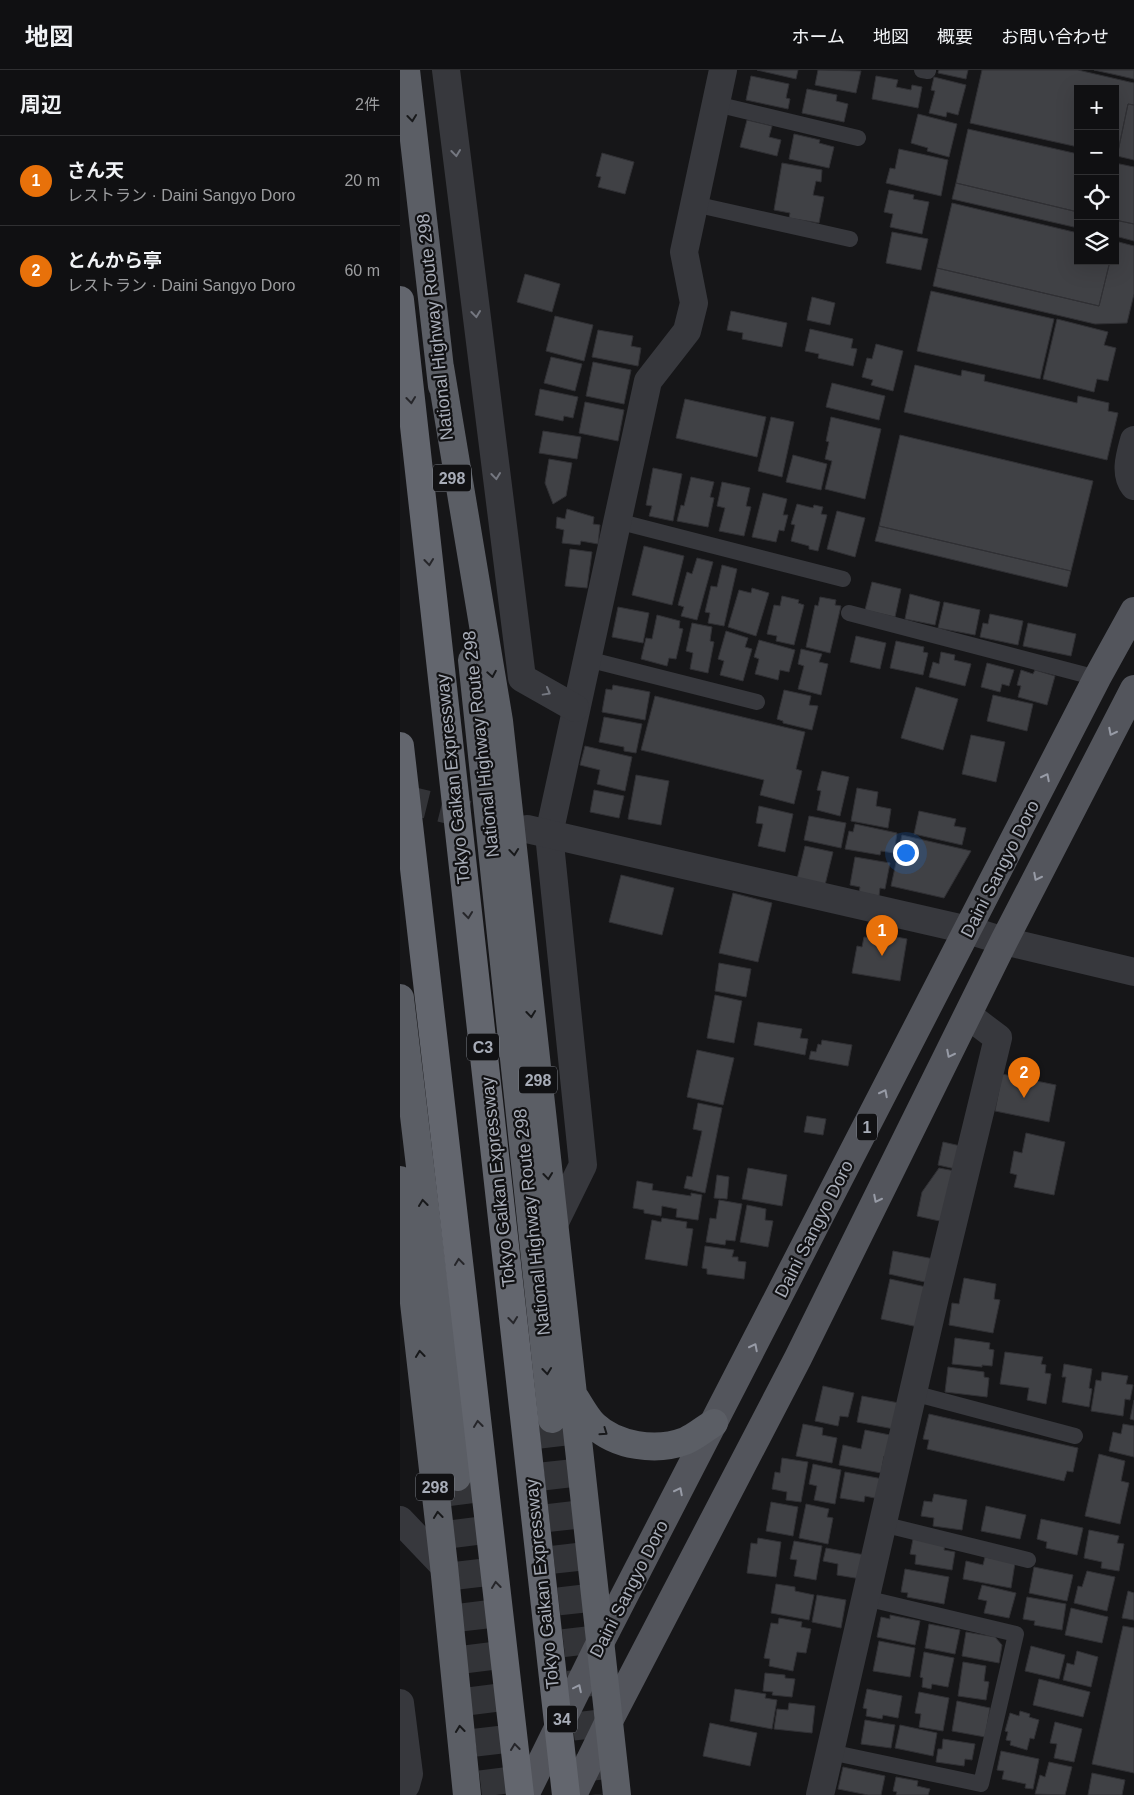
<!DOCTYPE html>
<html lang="ja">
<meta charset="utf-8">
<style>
:root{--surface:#101012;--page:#19191b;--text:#f1f3f6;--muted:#9c9d9f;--line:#303032;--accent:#f2b134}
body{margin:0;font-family:Helvetica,"Noto Sans JP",sans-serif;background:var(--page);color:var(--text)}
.controls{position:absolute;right:15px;top:15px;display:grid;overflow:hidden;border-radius:0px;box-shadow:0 5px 20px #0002}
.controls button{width:45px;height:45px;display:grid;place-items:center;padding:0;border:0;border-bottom:1px solid var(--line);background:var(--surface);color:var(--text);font:25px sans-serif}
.you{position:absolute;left:505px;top:782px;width:18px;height:18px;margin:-12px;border:4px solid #fff;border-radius:50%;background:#1a73e8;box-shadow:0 0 0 8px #1a73e833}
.badge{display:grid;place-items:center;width:32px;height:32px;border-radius:50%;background:var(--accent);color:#fff;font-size:16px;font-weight:700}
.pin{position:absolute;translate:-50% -41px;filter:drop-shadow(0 1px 2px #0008)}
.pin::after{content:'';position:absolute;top:26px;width:18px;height:15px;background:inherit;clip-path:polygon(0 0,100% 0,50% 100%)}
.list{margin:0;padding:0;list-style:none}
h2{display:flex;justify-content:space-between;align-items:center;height:65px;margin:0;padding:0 20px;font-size:21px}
h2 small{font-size:16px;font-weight:400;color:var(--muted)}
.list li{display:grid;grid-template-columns:32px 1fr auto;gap:15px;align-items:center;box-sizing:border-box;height:90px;padding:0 20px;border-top:1px solid var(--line)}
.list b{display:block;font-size:19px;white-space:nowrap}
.list p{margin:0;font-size:16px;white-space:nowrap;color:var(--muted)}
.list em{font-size:16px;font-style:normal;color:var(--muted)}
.icon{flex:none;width:28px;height:28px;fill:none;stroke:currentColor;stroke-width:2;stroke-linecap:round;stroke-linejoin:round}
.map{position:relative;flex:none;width:734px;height:1725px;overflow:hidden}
header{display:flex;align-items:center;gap:30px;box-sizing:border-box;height:70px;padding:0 25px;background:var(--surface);border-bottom:1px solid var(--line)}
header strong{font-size:24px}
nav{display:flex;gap:28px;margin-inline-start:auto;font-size:18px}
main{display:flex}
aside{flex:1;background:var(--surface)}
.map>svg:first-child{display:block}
</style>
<header>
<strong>地図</strong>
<nav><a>ホーム</a><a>地図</a><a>概要</a><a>お問い合わせ</a></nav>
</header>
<main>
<aside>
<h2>周辺<small>2件</small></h2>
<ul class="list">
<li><span class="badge" style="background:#e8710a">1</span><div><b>さん天</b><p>レストラン · Daini Sangyo Doro</p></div><em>20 m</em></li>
<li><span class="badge" style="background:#e8710a">2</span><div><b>とんから亭</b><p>レストラン · Daini Sangyo Doro</p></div><em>60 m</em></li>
</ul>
</aside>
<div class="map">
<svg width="734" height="1725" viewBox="0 0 734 1725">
<rect width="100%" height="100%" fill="#161618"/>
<path fill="#404145" stroke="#303034" d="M357,0h41l-2,9z
M418,0l43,1 -5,22 -41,-8z
M539,0h29l-2,9 -28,-6z
M582,0h96l56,13v22l-6,-1 -11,52 -2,-67h-37v58l-108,-24z
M694,0h40v9z
M351,6l38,8 -3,14 4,1 -2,10 -42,-9z
M476,6l22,4 -2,7 15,3 1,-5 10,2 -4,21 -46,-9z
M534,7l32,8 -8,30 -11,-3 -1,5 -17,-4 6,-22 -4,-1z
M407,19l30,6 -1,6 12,3 -4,18 -42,-9z
M728,34l6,1v55l-17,-4z
M518,44l39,10 -8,33 -22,-6 1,-3 -17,-5z
M347,50l25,6 -3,11 12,3 -4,16 -37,-9z
M568,59l110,25v58l-122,-29z
M394,64l26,6 -1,3 15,4 -5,21 -40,-9z
M499,79l49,11 -7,36 -55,-13 4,-15 5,1z
M202,83l32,9 -9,32 -27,-7 3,-10 -5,-1z
M382,93l40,7 -1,12 -5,-1 -3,14 11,2 -5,26 -30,-5 1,-5 -16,-3z
M715,93l19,4v57l-19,-4z
M556,113l122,29v16l-126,-29z
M489,120l25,5 -1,4 16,3 -7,32 -32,-7 3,-13 -9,-2z
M552,133l126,30v28h32l-11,45 -162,-38z
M715,150l19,4v17l-19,-5z
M492,162l36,7 -7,31 -35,-7z
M715,171l19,5v48l-7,29 -32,1 -162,-38 4,-18 162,38 11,-45h5z
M125,204l35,10 -8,28 -35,-10z
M531,221l123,28 -14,60 -123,-28z
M412,227l23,6 -5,22 -23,-5z
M331,241l56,12 -5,24 -40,-8 1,-6 -16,-3z
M155,246l38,9 -9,36 -38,-10z
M657,249l51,13 -4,13 12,3 -8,33 -11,-2 -3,13 -51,-13z
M410,259l43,10 -2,9 6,1 -4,17 -35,-8 1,-4 -14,-3z
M198,260l35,6 -2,10 10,2 -3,18 -46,-9z
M476,274l27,7 -10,40 -22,-6 2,-5 -11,-3 5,-19 5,1z
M151,287l31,7 -7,27 -31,-8z
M193,292l38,8 -7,34 -38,-8z
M515,295l46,11 1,-6 23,5 -1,6 93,22 1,-7 31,7 -1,8 10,2 -11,47 -203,-48z
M432,313l53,13 -6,24 -53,-13z
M140,319l38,8 -5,21 -9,-2 -1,5 -28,-6z
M285,329l81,18 -9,40 -81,-19z
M185,332l39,8 -6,31 -39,-8z
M371,347l23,5 -12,55 -24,-6z
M431,347l50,12 -16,70 -40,-10 7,-28 -7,-2 4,-17 -3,-1z
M143,361l38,6 -4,22 -38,-6z
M500,365l193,46 -22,90 -192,-45z
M393,385l34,9 -6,26 -35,-8z
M149,389l23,4 -6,33 -13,8 -8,-21z
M253,398l29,6 -9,47 -24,-5 3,-10 -6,-1z
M291,407l23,5 -4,15 4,1 -6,29 -31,-6 4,-16 3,1z
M322,412l28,6 -4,18 5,1 -7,29 -25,-5 6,-23 -8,-2z
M363,423l24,6 -4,16h5l-4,16 -5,-1 -3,12 -24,-5z
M397,434l16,4 1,-3 9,2 -2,7 6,1 -9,36 -9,-2v-3l-18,-5 4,-16 -4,-1z
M167,439l27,8 -1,7 7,1 -2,19 -17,-3 -1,4 -18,-2 2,-13 -8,-2 1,-11 8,2z
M437,441l28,7 -10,39 -28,-8z
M479,456l192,45 -4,16 -192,-46z
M244,476l40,10 -12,49 -40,-10z
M170,479l22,3 -5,36 -22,-2z
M297,488l16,4 -16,58 -16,-4 3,-9 -6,-2 9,-33 5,2z
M322,495l15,4 -13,57 -16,-3 2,-10 -5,-1 6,-26 6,1z
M472,512l29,7 -6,28 -30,-7z
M352,518l17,5 -13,43 -28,-9 11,-37 12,3z
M510,524l30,8 -5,23 -30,-6z
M382,526l17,4 -1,3 6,2 -10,40 -18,-4 1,-5 -10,-2 7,-29 6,1z
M420,527l16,3 -1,5 6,1 -11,47 -24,-6 9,-42 3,1z
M544,532l36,8 -5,25 -37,-7z
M218,537l31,6 -6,30 -31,-6z
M590,544l33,7 -5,24 -38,-8 3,-14 5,1z
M257,545l23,6 -1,7 4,1 -7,30 -7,-1 -2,8 -26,-7 5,-21 6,1z
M292,553l20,4 -2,14 4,1 -6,31 -18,-4 3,-16 -7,-2z
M628,553l48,11 -5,22 -48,-10z
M326,561l22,7 -3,9 7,2 -9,32 -23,-6 4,-14 -6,-2z
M456,566l30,7 -6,26 -30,-7z
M359,570l36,10 -6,22 -9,-2 -2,10 -23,-6 4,-15 -5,-2z
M496,571l28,6 -1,5 5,1 -5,22 -33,-7z
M401,579l21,5 -3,8 9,2 -7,31 -23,-6 6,-23 -6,-2z
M541,582l14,3 -1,5 17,4 -6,22 -36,-9 4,-15 6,2z
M587,593l27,7 -5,16 -7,-2 -2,8 -19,-5z
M621,600l12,4 2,-4 20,6 -8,29 -29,-8 3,-11 -4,-1z
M213,615l37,7 -5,28 -43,-8 4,-23 6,1z
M516,617l42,12 -15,51 -42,-12z
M384,620l27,6 -2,9 9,1 -6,24 -29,-7v-2l-6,-2z
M593,625l40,9 -6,27 -40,-10z
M255,626l150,36 -9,37 6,2 -8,33 -34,-9 4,-15 -123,-30z
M204,647l38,7 -6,29 -12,-2v-4l-25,-5z
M571,665l34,7 -9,40 -34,-8z
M185,676l47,11 -7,34 -28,-7 3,-14 -20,-5z
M422,701l27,6 -9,39 -23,-6 4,-19 -4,-1z
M236,705l33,6 -8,44 -33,-6z
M457,718l21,4 -2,14 15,3 -3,19 -37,-7z
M194,720l30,6 -5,22 -29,-6z
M359,736l34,8 -8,38 -27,-6 5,-22 -7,-1z
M519,741l37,8 -2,7 12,2 -4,17 -48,-11z
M409,746l37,7 -5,25 -37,-8z
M455,754l42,9 -3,20 -13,-2 -1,4 -35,-6 4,-18 4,1z
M502,765l69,16 -27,47 -53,-12z
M405,776l28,6 -8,33 -28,-6z
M455,787l35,6 -5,26 -5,-1 -1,8 -20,-3 1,-6 -10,-2z
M221,805l53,13 -12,47 -53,-13z
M333,823l39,10 -14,59 -39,-9z
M481,864l26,5 -7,42 -48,-8 5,-27 5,1 2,-10 16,2z
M319,893l32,6 -5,28 -31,-6z
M315,925l27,6 -8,42 -27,-5z
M358,952l44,7 -2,9 8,1 -3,16 -51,-10z
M422,970l30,5 -4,21 -39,-7 2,-8 5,1 2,-8 3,1z
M297,980l37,8 -11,47 -36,-8z
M602,1004l54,11 -7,37 -54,-11z
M298,1033l24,5 -17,85 -21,-5 3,-12 5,1 10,-46 -9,-2z
M407,1046l19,3 -3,16 -19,-3z
M626,1063l39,9 -11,53 -40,-8 3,-12 -7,-2 4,-22 8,2z
M543,1072l22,5 -5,23 -22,-5z
M348,1098l39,7 -5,31 -40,-7z
M539,1098l16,3 -11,51 -27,-6 5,-24z
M317,1105l12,2 -2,22 -13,-1z
M237,1111l16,3 -1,6 39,6v-3l11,2 -4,25 -22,-3 1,-8 -15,-3 -1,10 -17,-3v-3l-11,-2z
M319,1130l23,4 -7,37 -9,-1 -1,5 -19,-3 4,-24 6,1z
M347,1135l19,4 -1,11 8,1 -5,26 -28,-5z
M262,1148l25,4 -1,6 7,1 -6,37 -42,-7 7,-39 9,2z
M305,1176l29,4 -2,7h6v4l8,1 -2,17 -37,-5v-5l-5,-1z
M493,1181l41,8 -5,24 -40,-9z
M564,1208l32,6 -2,15 6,1 -7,33 -44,-8 3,-22 7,1z
M490,1209l36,8 -8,40 -37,-8z
M555,1268l35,5 -1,6 5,1 -2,16 -10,-1v2l-30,-3z
M605,1282l38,5 -2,7 5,1 -1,8 6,1 -5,30 -19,-4 2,-12 -29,-4z
M664,1294l28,5 -3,19 3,1 -3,18 -27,-5 4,-25h-4z
M548,1297l36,5v5l5,1 -2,19 -42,-5z
M702,1302l26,4 -2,8 7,1 -3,15 -5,-1 -2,17 -32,-5 5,-31 5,1z
M423,1316l31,7 -6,24 -8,-1 -2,10 -23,-5z
M462,1326l37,7 -5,26 -37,-7z
M734,1330v20l-4,-1z
M529,1344l149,34 -5,24 -6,-1 -3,10 -137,-32 2,-9 -6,-1z
M403,1354l20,4 -1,7 15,3 -5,25 -36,-7z
M723,1354l11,2v31l-25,-6 4,-19 8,2z
M465,1360l30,6 -4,21 -7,-1 -3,17 -42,-8 4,-20 18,4z
M699,1384l26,7 -4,20 8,2 -9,41 -35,-8z
M382,1388l26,4 -7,40 -15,-2 1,-8 -15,-3 3,-17 5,1z
M413,1394l28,6 -6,34 -21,-4 3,-14 -8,-2z
M445,1402l38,7 -4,20 -14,-3 -1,6 -24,-4z
M534,1424l33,6 -5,30 -29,-4 1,-8 -13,-2 3,-15 8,1z
M371,1432l27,5 -5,29 -27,-5z
M406,1434l23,5 -2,8 6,1 -5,26 -29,-6z
M586,1436l40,9 -6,24 -39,-8z
M641,1449l42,9 -6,27 -31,-7 1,-6 -10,-3z
M689,1460l30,6 -2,7 7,1 -5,27 -18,-3 1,-6 -18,-4z
M358,1468l23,4 -5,35 -29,-4 4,-30 6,1z
M513,1469l32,5 -1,6 11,2 -3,18 -37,-6 1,-9 -6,-1z
M394,1471l28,5 -6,34 -22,-4 3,-16 -7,-1z
M426,1478l39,7 -4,24 -24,-4 1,-11 -15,-3z
M585,1487l30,6 -4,25 -48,-9 3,-18 17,4z
M634,1497l39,8 -6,26 -38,-8z
M505,1499l44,8 -5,27 -37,-7 1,-4 -7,-1z
M687,1501l28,6 -8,34 -33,-8 4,-17 4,1z
M376,1514l19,3v4l19,4 -5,25 -38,-7z
M582,1515l34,8 -7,25 -25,-5 3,-12 -9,-2z
M728,1521l6,2v27l-12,-2z
M417,1525l29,5 -5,28 -29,-6z
M627,1527l39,7 -4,26 -28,-5 1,-4 -12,-2z
M671,1538l37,9 -6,26 -37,-8z
M490,1545l30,6 -5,24 -38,-8 4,-20 9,2z
M379,1548l23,4 -1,5 10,2 -5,24 -9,-1 -4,19 -24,-5 1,-7 -6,-1 7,-35 7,1z
M529,1554l31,6 -5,24 -30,-6z
M723,1556l11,2v145l-42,-9z
M566,1562l29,5 7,8 -3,18 -37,-7z
M479,1571l36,7 -5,29 -37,-6z
M631,1576l34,9 -6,24 -34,-8z
M677,1581l21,6 -7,30 -28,-7 4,-17 7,2z
M524,1582l30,6 -6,29 -16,-3 -1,5 -9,-2 1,-9 -3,-1z
M563,1592l23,4 -2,15 5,1 -3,18 -28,-4z
M365,1603l20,2v3l10,1 -3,18 -20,-2 1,-3 -10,-1z
M639,1609l51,13 -7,25 -50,-12z
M335,1619l31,5 -1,4 12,2 -5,29 -42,-8z
M467,1619l35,7 -4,22 -15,-3 -1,4 -16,-3 1,-7 -4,-1z
M519,1622l30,6 -6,33 -24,-4 2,-13 -6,-1z
M557,1631l33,7 -5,29 -33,-6z
M389,1633l26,3 -3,27 -38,-4 3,-20 11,1z
M620,1641l10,3 -1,3 10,3 -5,19 -4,-1 -3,12 -17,-5 1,-4 -5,-1 2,-8 -3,-1 5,-18 9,3z
M465,1650l30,5 -4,23 -30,-4z
M655,1652l27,7 -8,33 -20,-4 3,-14 -7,-1z
M310,1653l47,10 -7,33 -47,-10z
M500,1655l37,8 -4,23 -38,-8z
M543,1669l32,5 -3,16 -7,-1 -1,7 -28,-4 2,-13h4z
M601,1681l38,8 -6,30 -8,-1 1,-4 -24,-5 2,-8 -7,-1z
M649,1692l23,5 -7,28 -30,-1 5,-19 5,2z
M443,1697l42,9 -4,19h-13l-30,-6z
M692,1703l33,7 -3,15h-34z
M496,1707l22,4 -1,5 13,3 -2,6h-32l1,-3 -4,-1z"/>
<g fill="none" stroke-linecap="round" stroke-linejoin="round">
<path stroke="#333438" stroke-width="28" stroke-dasharray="28 14" stroke-linecap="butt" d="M0,728l110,27"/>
<path stroke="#333438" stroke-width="28" stroke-dasharray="28 14" stroke-linecap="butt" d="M152,1349l43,376
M57,1407l39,318"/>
<path stroke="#37383d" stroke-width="16" d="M522,0l6,1
M316,34l142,34
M294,134l156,35
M217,451l226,58
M449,543l248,65
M187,589l170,43
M513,1323l162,43
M482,1454l146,36
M430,1682l151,32 35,-150 -151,-36"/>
<path stroke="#37383d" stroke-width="28" d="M734,370c-4,15 -10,33 0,46
M153,1156l30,-61 -34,-331 99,-453 39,-50 7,-28 -10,-51 39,-182
M0,1633l9,71 -3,11 -6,9
M420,1725l115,-498 63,-259 -29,-22"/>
<path stroke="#37383d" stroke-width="28" d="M46,0l76,608 53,30
M127,759l441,101 36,11 130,31
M0,1450l44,46"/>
<path stroke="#53555c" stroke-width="28" d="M125,1725l75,-152 497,-965 37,-67
M173,1725l36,-74 189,-363 206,-417 130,-252"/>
<path stroke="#5b5e65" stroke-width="28" d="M6,0l36,316
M40,297l59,354 118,1074
M72,590l80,759
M0,928l57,479
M0,1110l44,386 23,229
M174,1326c6,9 12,21 20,29 22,21 62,27 91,16 10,-4 20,-13 29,-18"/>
<path stroke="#63666e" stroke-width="28" d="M0,230l166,1495
M0,676l120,1049"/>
</g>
<defs><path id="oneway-chevron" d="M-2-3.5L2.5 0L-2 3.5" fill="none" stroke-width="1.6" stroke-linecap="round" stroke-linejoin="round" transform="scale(1.25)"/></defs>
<g stroke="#18191b">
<use href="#oneway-chevron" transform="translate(12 48) rotate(84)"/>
<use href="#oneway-chevron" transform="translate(92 604) rotate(80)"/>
<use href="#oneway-chevron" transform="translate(114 782) rotate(84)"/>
<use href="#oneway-chevron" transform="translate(131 944) rotate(84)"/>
<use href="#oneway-chevron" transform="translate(148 1106) rotate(84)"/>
<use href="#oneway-chevron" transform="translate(23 1133) rotate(-97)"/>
<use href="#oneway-chevron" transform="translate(20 1284) rotate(-96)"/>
<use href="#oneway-chevron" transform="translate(147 1301) rotate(84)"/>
<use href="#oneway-chevron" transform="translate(204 1362) rotate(35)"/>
<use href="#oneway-chevron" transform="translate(38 1445) rotate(-96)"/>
<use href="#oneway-chevron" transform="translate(60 1659) rotate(-96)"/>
</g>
<g stroke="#757881">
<use href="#oneway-chevron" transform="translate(56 83) rotate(83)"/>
<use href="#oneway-chevron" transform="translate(76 244) rotate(83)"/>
<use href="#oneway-chevron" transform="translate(96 406) rotate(83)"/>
<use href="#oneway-chevron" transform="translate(147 622) rotate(29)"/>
</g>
<g stroke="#26262a">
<use href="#oneway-chevron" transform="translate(11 330) rotate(84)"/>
<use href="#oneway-chevron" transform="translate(29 492) rotate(84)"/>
<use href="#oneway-chevron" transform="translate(68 845) rotate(84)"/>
<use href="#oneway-chevron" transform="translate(59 1192) rotate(-97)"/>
<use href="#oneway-chevron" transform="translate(113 1250) rotate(84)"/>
<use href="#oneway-chevron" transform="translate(78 1354) rotate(-97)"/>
<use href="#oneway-chevron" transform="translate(96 1515) rotate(-97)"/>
<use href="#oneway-chevron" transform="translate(115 1677) rotate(-97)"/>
</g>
<g stroke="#979ba6">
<use href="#oneway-chevron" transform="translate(712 662) rotate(117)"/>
<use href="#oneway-chevron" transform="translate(646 707) rotate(-63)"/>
<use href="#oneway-chevron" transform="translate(637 807) rotate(117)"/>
<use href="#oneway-chevron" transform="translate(550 984) rotate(117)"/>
<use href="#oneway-chevron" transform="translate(484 1023) rotate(-63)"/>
<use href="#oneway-chevron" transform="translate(477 1129) rotate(117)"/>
<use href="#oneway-chevron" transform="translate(354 1277) rotate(-63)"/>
<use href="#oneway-chevron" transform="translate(279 1421) rotate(-63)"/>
<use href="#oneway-chevron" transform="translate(178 1618) rotate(-64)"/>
</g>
<g text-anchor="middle" stroke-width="4.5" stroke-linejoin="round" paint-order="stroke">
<g fill="#111113" stroke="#7b7e86" stroke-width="1">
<rect x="33" y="394.5" width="38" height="27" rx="4"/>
<rect x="67" y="963.5" width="32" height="27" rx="4"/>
<rect x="119" y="996.5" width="38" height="27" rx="4"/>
<rect x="457" y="1043.5" width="20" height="27" rx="4"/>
<rect x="16" y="1403.5" width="38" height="27" rx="4"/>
<rect x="147" y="1635.5" width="30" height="27" rx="4"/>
</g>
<g font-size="16" font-weight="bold" fill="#a8adb8">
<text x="52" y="414">298</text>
<text x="83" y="983">C3</text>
<text x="138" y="1016">298</text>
<text x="467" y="1063">1</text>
<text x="35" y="1423">298</text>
<text x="162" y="1655">34</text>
</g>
<g font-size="18" fill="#a8adb8" stroke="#111113">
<text transform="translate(35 257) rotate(-96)" y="6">National Highway Route 298</text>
<text transform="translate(81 674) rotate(-96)" y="6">National Highway Route 298</text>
<text transform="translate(53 709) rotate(-96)" y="6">Tokyo Gaikan Expressway</text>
<text transform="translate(600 799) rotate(-63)" y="6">Daini Sangyo Doro</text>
<text transform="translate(98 1112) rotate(-96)" y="6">Tokyo Gaikan Expressway</text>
<text transform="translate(132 1152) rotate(-96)" y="6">National Highway Route 298</text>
<text transform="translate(414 1159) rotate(-63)" y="6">Daini Sangyo Doro</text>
<text transform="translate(142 1514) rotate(-96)" y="6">Tokyo Gaikan Expressway</text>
<text transform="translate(229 1519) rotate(-63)" y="6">Daini Sangyo Doro</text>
</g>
</g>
</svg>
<div class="controls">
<button>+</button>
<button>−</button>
<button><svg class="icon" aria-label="locate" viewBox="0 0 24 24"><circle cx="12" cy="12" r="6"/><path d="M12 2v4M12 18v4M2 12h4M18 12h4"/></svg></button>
<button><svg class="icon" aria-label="layers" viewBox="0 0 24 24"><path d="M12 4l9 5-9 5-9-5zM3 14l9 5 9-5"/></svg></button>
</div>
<div class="you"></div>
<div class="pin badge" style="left:482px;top:886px;background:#e8710a">1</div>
<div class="pin badge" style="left:624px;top:1028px;background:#e8710a">2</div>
</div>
</main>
